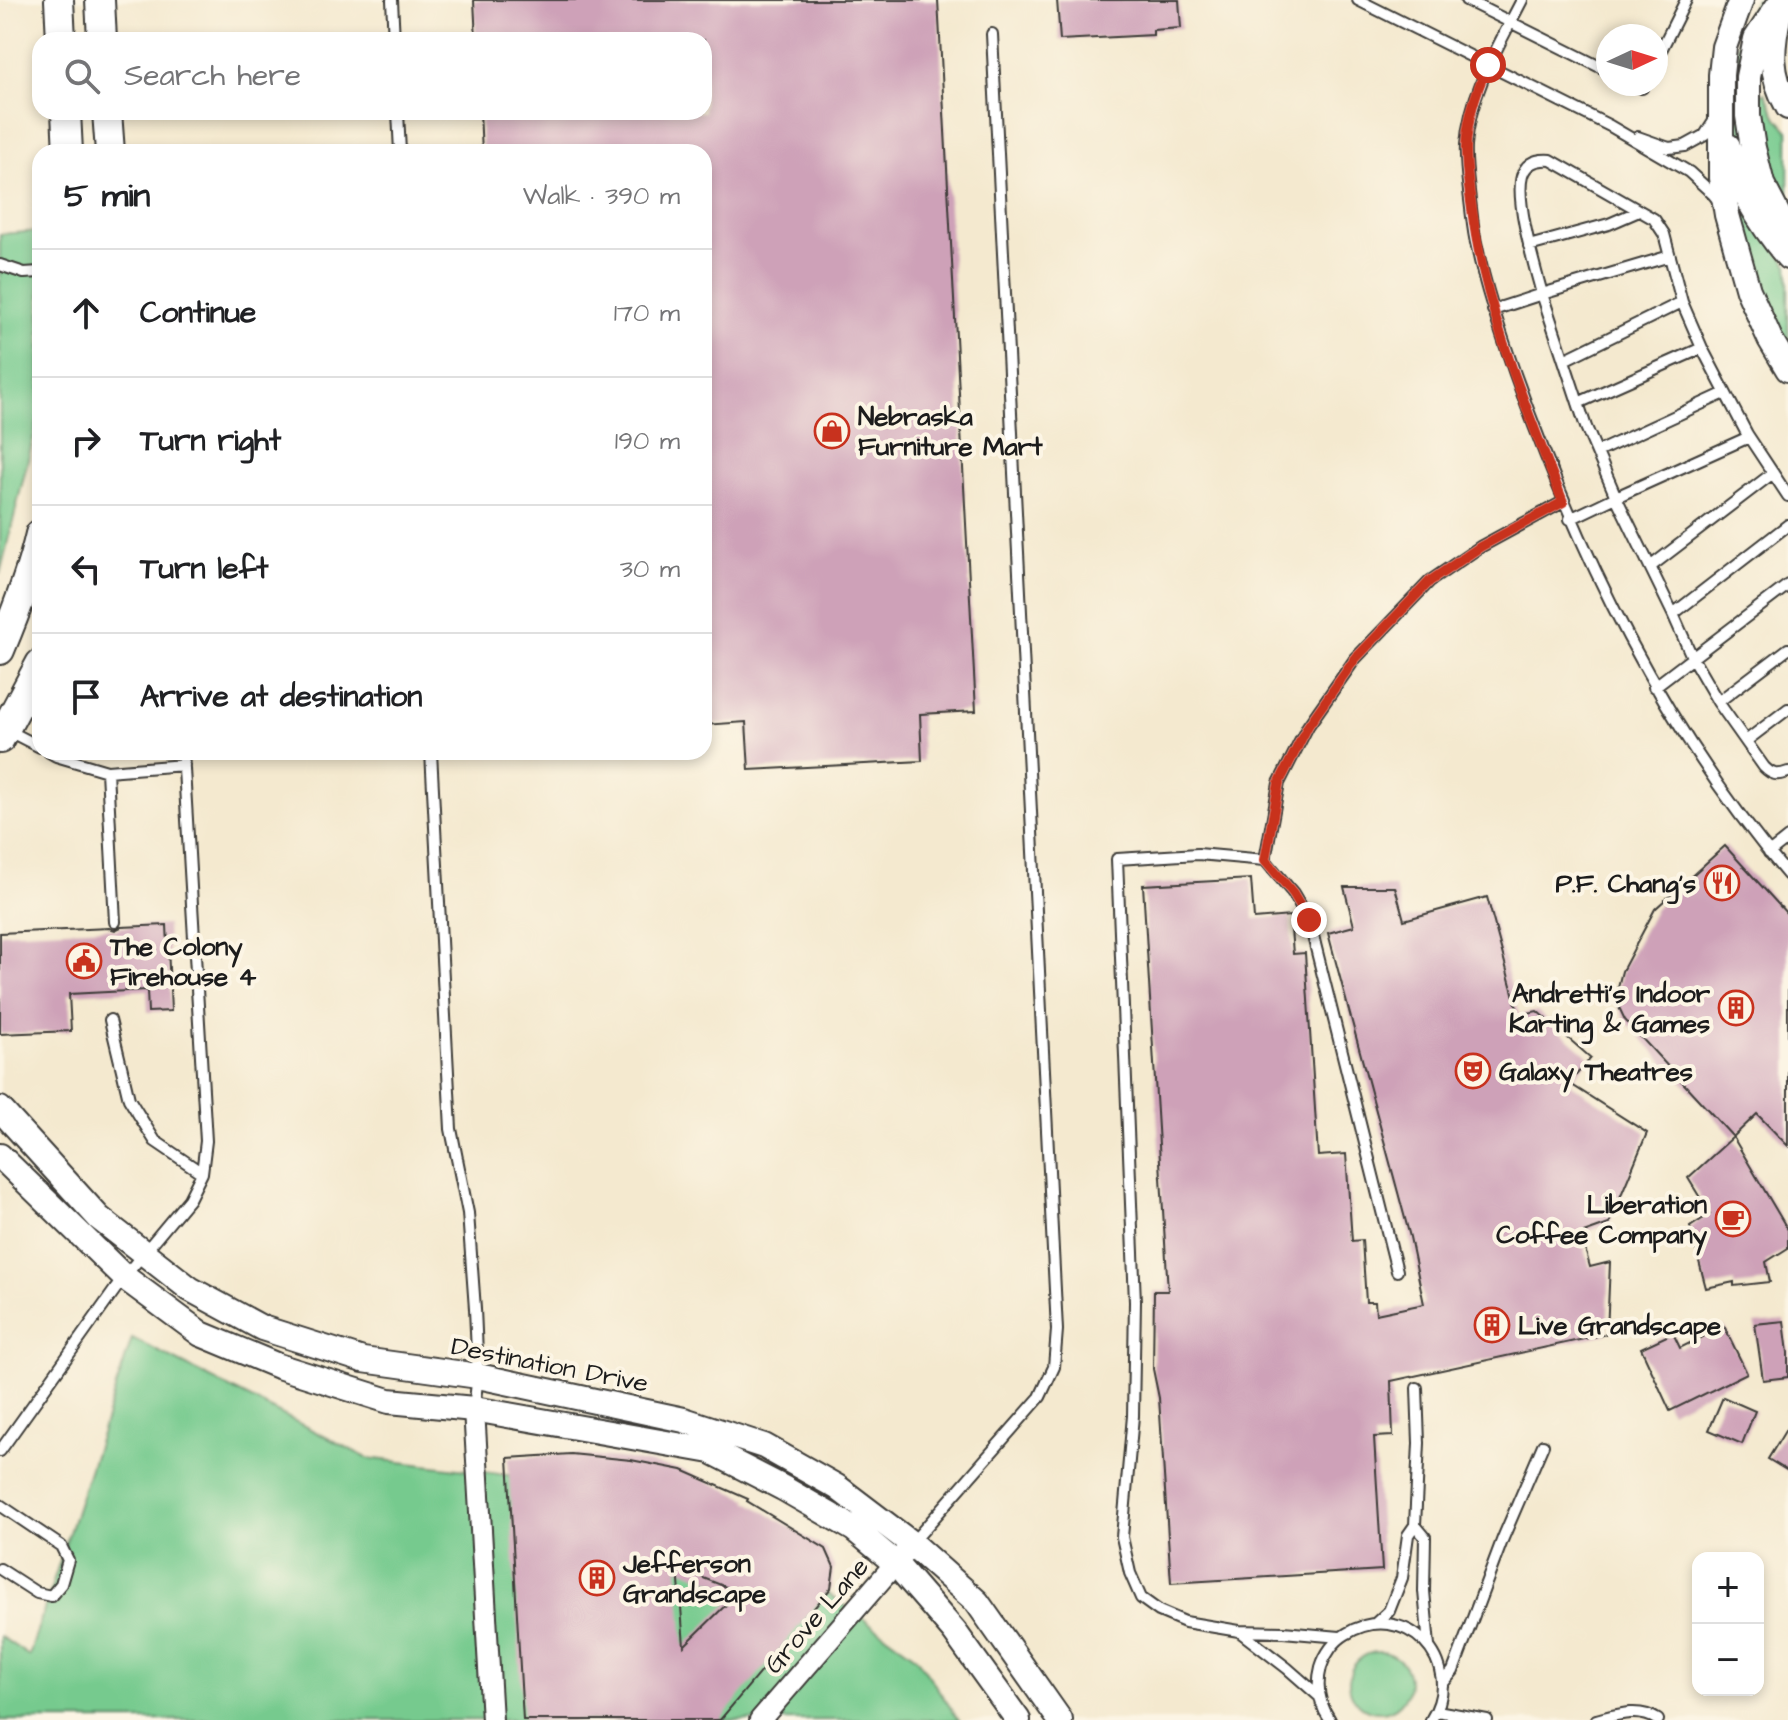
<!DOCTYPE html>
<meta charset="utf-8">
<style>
:root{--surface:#fff;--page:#f2f2f2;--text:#202124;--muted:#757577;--line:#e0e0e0}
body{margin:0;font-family:"Architects Daughter",sans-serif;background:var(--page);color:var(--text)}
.controls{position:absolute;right:24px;bottom:24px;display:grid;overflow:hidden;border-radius:16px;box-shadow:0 4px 12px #0003}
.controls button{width:72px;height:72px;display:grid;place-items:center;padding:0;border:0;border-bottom:2px solid var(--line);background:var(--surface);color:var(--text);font:40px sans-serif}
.compass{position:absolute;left:1596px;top:24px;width:72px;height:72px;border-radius:50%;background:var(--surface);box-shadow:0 4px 12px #0003;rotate:86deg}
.stop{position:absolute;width:24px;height:24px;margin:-18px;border:6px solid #c8321e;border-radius:50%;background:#fff}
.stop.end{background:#c8321e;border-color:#fff;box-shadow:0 2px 8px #0008}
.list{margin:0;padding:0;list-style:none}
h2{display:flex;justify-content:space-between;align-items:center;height:104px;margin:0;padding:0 32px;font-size:34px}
h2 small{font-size:26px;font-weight:400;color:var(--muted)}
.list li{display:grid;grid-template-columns:52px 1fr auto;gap:24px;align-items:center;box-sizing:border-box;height:128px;padding:0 32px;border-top:2px solid var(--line)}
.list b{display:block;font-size:30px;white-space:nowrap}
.list em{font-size:26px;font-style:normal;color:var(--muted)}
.icon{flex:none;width:44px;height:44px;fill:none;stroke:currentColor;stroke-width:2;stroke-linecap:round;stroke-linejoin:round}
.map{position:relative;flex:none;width:1788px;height:1720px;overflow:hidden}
.search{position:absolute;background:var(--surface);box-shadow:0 4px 12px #0003;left:32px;top:32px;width:680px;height:88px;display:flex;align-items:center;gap:20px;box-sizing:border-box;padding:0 28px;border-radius:24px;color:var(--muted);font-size:30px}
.panel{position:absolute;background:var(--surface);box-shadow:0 4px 12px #0003;left:32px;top:144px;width:680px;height:616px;border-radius:24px}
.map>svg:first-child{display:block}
</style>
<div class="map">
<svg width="1788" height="1720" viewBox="0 0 1788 1720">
<rect width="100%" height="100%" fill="#fcf5e5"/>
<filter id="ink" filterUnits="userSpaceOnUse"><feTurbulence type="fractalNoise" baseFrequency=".0125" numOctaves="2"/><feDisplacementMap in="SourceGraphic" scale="16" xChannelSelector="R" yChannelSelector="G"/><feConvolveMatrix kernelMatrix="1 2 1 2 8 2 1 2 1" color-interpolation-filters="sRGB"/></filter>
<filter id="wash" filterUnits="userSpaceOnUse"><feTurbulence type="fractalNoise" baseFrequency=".006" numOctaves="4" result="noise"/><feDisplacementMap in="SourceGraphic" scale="32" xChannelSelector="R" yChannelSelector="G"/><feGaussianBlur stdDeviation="1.8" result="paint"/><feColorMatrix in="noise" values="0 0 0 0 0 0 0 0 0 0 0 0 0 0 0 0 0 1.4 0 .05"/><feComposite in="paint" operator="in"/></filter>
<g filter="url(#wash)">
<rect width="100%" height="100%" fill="#f4e9cf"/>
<path fill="#76ca8e" stroke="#497355" stroke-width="2" d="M1755,0h12l-6,14 -12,146 -17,-18 -3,-31 5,-57 12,-36z
M1765,93l12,25 11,13v92l-16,-32 -18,-97z
M1739,198l49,67v92l-16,-28 -39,-130z
M40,231v180l-40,163v-340z
M132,1338l235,120 329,40 220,159 43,63h-959v-84l29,20z
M1349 1682a30 30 0 1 1 60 0a30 30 0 1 1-60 0Z"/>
<g id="blocks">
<path fill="#cea1b8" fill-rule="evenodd" d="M474,0h464l38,711 -56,3 2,47 -173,9 -3,-48 -42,3v-573h-222l-2,-40h224v-72h-228z
M1057,0h122l2,28 -28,2v5l-93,5z
M1725,846l63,69v231l-31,-32 -24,23 -108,-117 -10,-21 7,-28 33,-62z
M1251,879l3,40 36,-3 3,38 12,-1 13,203 28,-2 6,87 10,-1 4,62h9l1,12 48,-10 -14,-67 -82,-304 26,-7 -10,-39h51l9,33 83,-23 32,118 18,-4 54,47 -22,25 78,50 -38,91 -28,10 9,33 20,-5 -3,72 -216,47 2,55 -19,1 8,133 -211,13 -12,-185 -6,-29 1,-78h14l-25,-406z
M167,925l4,86 -23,1 -1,-22 -78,4 2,37 -71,3v-101l109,-5 6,2 6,-3z
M1733,1137l55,93v18l-22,14 4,20 -36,4v-4l-28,6 -16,-61 20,-13 -22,-36z
M1784,1321l4,32v24l-25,3 -8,-56z
M1724,1326l23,47 -77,38 -29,-63 32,-15 7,15z
M1723,1397l32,14 -13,33 -33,-14z
M1788,1426v45l-20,-12z
M571,1454l60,6 51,10 66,29 -1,2 79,48 8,18 -3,21 -111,132h-197l-15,-262zM678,1568l61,24 -55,54z"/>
</g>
</g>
<g filter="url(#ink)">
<use href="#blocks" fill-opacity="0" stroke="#3c3b37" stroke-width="2"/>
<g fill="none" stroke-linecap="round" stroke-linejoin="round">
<g stroke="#3c3b37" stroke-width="14">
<path id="service" d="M392,0l2,40
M1358,0l252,126 79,46 24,22 5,6
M1466,0l142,71
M1522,0c-24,47 -52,92 -56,145 -1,18 2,37 4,55 2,15 3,32 7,47 9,44 24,86 38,127 64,180 148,355 273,501
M1656,60l30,-60
M1633,84l9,4 2,-4
M398,112l2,40
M1638,137l31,11 16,-2 20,-11 11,-17
M1529,246l80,-22 30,-13
M0,265l24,8 16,-1
M1493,310l49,-16c-7,-27 -27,-92 -20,-118 4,-14 16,-17 29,-16l103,59 10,15 18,68 20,46 45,86 41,62
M1564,360l118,-58
M1578,403l124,-55
M1597,452l128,-59
M1570,519l46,-22 -30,-70 -44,-133 128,-38
M1788,525l-115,89 20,45 25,43 46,65c8,8 13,9 24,5
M1650,567l123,-94
M1673,614l-57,-117 133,-60
M1654,687l134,-102
M1718,702l70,-53
M7,730l33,17
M1746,741l42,-32
M49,752l7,4 51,15 77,-6
M431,752l20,377 17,84 7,96 3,67 -4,31
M107,771l8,151
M1769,853l19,-15
M1265,860l14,-77 29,-57 47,-67 75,-78 50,-34 83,-45
M110,1020l19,79 26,42 47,32
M0,1451l124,-174 65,-78 13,-26 4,-32 -23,-389
M0,1505l61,41 7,14 -7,24 -10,12 -14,-3 -37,-24
M1415,1525l4,-82 -2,-55
M912,1543l128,-146 14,-30 3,-37 -65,-1296
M1376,1623l13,-12 13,-33 6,-43 7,-10 10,12 -1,54 5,55
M1239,1631l-54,-9 -26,-11 -18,-13 -11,-25 -8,-36 11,-121 2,-114 -18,-443 81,-5 67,6 28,33 16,27 88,351
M1443,1683l10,-12 50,-133 40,-93
M1319,1696l-32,-28 -48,-37 44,1 57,5
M1437,1711l50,9
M1330,1720c-11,-16 -14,-34 -9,-53 4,-13 13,-26 25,-33 58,-36 122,28 85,86
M1596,1720c20,-5 43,-13 62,0"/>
</g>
<g stroke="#3c3b37" stroke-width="24">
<path id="minor" d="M474,1409l18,311
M760,1720l152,-176"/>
</g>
<g stroke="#3c3b37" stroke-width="28">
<path id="tertiary" d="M1741,0l-17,47 -3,28v103l6,37 21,75 22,49 18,30
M1782,0l-26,39 -8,38v39l5,32 9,36 26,50
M1779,13c-8,37 -10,60 9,94
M1728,146c10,42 33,79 60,111
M0,1109l99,109 91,71 72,39 101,32 115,16 206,44 80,26 73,41 75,57 65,58 83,118
M0,1156l124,121 77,57 77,32 111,35 85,8 237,42 72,37 71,41 41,34 59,68 64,89"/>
</g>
<g stroke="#3c3b37" stroke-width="32">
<path id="secondary" d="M59,0l2,40
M100,0l2,40
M66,112l2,40
M107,112l3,40
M0,650c16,-38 31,-76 40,-116
M0,739l40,-75"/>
</g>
<use href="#service" stroke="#fff" stroke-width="10"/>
<use href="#minor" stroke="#fff" stroke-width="20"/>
<use href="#tertiary" stroke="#fff" stroke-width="24"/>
<use href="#secondary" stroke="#fff" stroke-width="28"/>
</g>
</g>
<g fill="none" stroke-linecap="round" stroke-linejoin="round" filter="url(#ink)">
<path stroke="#c8321e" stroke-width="10" d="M1309,920l-16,-27 -28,-33 14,-77 29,-57 47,-67 75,-78 50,-34 83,-45c-37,-95 -78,-191 -91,-293 -3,-20 -6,-41 -6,-61 1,-29 10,-57 22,-83"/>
</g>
<defs>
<g id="shop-ring" transform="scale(1.8)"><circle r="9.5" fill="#fcf5e5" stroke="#c8321e" stroke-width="1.5"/><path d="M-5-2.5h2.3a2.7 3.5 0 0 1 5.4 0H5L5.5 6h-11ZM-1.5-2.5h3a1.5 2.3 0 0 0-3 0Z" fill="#c8321e"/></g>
<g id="restaurant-ring" transform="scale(1.8)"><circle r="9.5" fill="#fcf5e5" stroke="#c8321e" stroke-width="1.5"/><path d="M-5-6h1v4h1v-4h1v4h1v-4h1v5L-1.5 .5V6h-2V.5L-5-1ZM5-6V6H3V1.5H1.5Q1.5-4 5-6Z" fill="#c8321e"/></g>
<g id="civic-ring" transform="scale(1.8)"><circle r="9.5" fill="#fcf5e5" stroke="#c8321e" stroke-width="1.5"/><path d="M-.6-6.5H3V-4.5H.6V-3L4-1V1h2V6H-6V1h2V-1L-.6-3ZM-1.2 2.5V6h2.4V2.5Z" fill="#c8321e"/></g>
<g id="building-ring" transform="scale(1.8)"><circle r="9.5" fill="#fcf5e5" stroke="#c8321e" stroke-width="1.5"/><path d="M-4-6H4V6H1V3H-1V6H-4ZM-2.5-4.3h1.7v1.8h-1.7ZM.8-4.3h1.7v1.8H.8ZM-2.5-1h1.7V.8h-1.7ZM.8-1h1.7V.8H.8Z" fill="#c8321e"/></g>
<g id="theatre-ring" transform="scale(1.8)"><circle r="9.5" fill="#fcf5e5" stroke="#c8321e" stroke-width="1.5"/><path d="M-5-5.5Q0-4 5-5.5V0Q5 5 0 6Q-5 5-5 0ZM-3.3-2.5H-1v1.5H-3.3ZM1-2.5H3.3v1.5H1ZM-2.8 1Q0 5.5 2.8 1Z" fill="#c8321e"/></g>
<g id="cafe-ring" transform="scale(1.8)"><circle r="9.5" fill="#fcf5e5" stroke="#c8321e" stroke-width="1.5"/><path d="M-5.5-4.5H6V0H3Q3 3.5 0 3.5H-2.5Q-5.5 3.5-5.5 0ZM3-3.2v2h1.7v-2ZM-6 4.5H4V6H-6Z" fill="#c8321e"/></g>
</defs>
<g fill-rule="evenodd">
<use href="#shop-ring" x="832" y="431"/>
<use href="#restaurant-ring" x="1722" y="883"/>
<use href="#civic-ring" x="84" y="961"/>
<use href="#building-ring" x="1736" y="1008"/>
<use href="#theatre-ring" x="1473" y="1071"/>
<use href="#cafe-ring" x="1733" y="1219"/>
<use href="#building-ring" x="1492" y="1325"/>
<use href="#building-ring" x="597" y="1578"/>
</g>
<g text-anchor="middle" stroke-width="8" stroke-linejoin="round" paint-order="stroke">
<g font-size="26" font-weight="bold" fill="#1c1c1c" stroke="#fcf5e5" text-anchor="start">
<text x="858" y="425">Nebraska<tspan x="858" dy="30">Furniture Mart</tspan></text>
<text x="1696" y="892" text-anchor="end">P.F. Chang's</text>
<text x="110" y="955">The Colony<tspan x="110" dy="30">Firehouse 4</tspan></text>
<text x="1710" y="1002" text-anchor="end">Andretti's Indoor<tspan x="1710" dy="30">Karting &amp; Games</tspan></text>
<text x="1499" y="1080">Galaxy Theatres</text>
<text x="1707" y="1213" text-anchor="end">Liberation<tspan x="1707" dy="30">Coffee Company</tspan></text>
<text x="1518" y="1334">Live Grandscape</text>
<text x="623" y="1572">Jefferson<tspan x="623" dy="30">Grandscape</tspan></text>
</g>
<g font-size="26" fill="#1c1c1c" stroke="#fcf5e5">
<text transform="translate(550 1364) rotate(11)" y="9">Destination Drive</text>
<text transform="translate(816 1615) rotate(-49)" y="9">Grove Lane</text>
</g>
</g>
</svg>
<div class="controls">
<button>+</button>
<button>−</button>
</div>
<svg class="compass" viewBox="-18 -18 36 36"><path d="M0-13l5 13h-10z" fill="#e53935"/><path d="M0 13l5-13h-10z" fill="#757577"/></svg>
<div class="stop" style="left:1488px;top:65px"></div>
<div class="stop end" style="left:1309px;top:920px"></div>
<div class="search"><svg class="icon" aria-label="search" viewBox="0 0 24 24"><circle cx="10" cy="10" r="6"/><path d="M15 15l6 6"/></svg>Search here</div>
<section class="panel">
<h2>5 min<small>Walk · 390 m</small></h2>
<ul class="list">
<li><svg class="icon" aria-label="ahead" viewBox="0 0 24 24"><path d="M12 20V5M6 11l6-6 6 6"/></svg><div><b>Continue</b></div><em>170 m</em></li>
<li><svg class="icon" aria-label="right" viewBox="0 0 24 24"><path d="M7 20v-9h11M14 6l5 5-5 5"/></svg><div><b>Turn right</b></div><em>190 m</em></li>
<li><svg class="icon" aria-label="left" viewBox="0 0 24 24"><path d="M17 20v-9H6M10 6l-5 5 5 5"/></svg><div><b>Turn left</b></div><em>30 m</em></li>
<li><svg class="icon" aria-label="arrive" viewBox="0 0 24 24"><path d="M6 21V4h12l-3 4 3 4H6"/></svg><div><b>Arrive at destination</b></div></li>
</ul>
</section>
</div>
